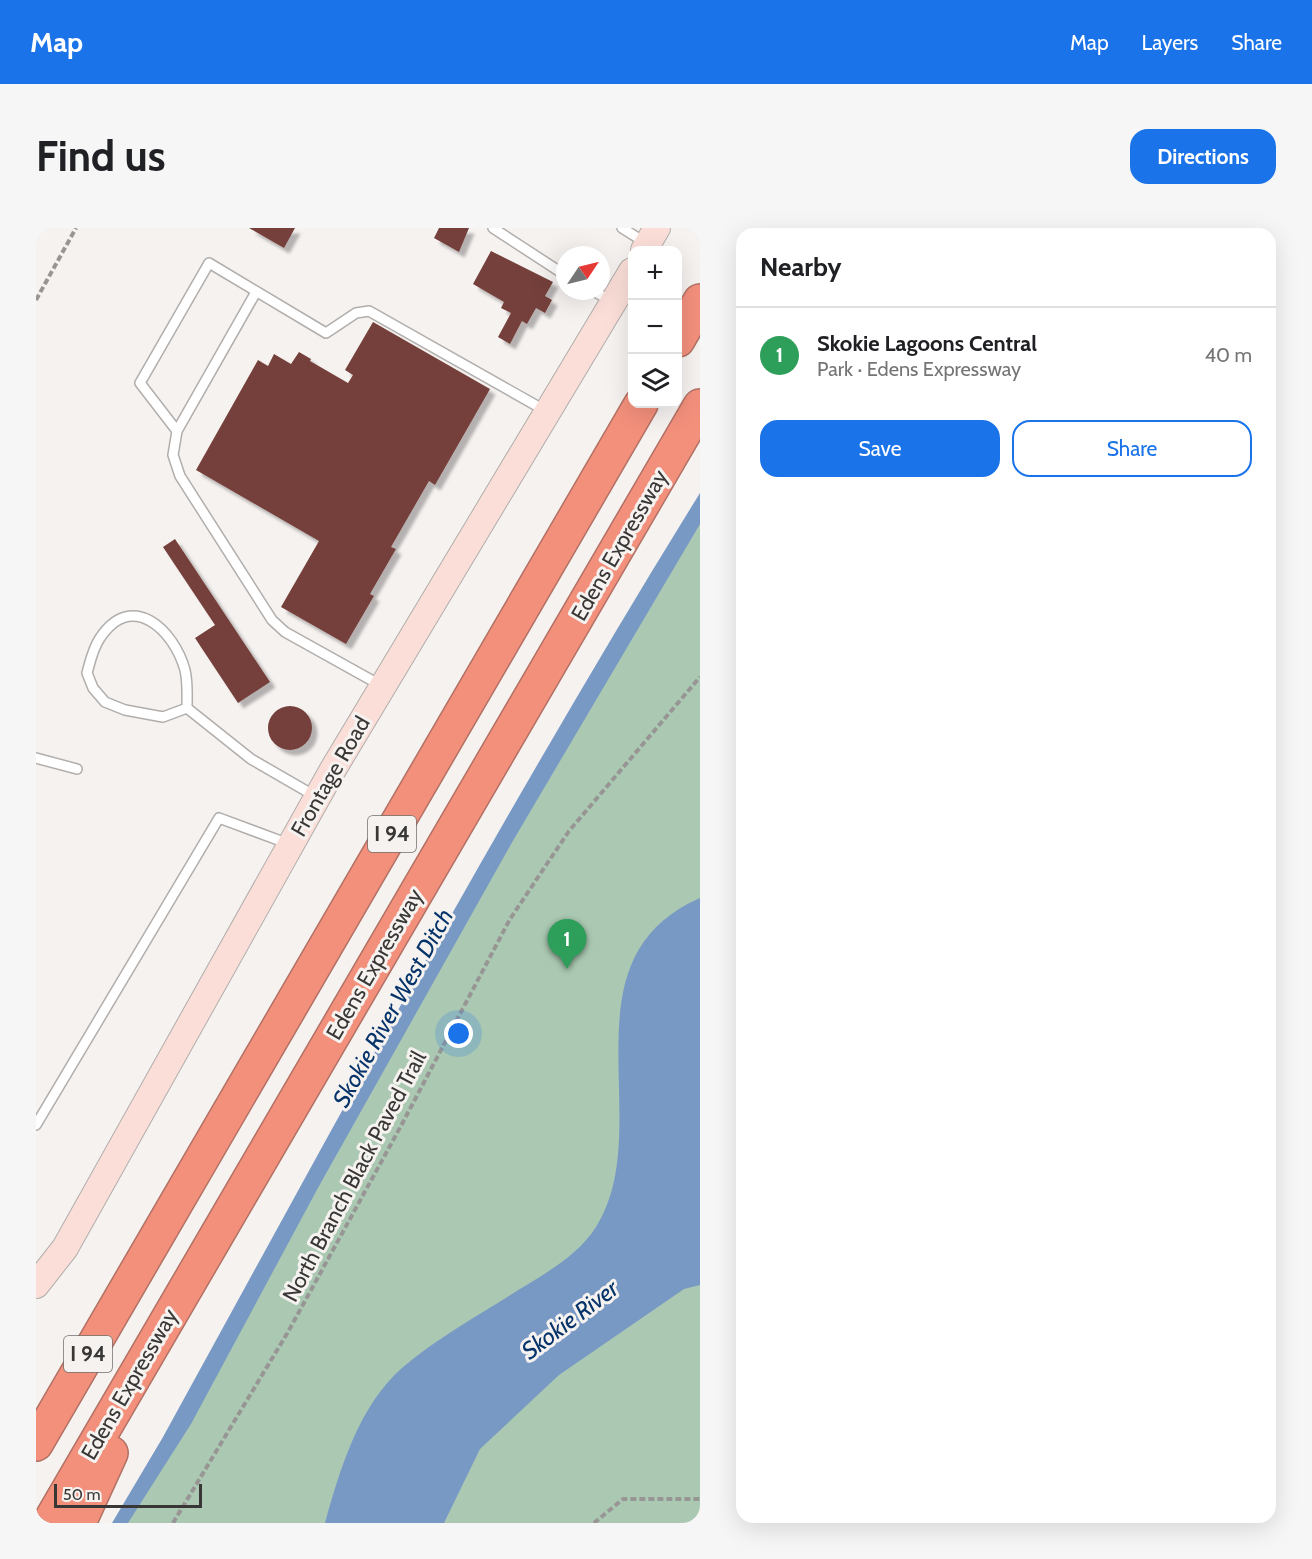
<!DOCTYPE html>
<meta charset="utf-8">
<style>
:root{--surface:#fff;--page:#f6f6f6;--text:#202124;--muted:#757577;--line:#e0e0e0;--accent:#1a73e8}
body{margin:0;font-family:Cabin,sans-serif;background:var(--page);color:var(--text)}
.controls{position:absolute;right:18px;top:18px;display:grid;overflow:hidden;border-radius:12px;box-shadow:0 6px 24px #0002}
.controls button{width:54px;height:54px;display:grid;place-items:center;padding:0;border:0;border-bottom:2px solid var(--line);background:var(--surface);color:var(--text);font:30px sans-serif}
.compass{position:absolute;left:520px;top:18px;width:54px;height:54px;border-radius:50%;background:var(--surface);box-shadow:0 6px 24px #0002;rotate:55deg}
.scale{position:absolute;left:18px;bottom:15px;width:148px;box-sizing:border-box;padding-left:6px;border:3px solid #383736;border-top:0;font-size:16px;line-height:21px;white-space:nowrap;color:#383736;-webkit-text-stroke:4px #f5f2f0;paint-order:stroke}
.you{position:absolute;left:423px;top:806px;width:21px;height:21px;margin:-15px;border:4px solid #fff;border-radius:50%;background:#1a73e8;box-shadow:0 0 0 9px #1a73e833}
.badge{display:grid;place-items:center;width:39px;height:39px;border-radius:50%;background:var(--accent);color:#fff;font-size:20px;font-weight:700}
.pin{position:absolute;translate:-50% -50px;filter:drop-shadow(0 2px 3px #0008)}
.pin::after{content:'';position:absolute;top:32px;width:21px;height:18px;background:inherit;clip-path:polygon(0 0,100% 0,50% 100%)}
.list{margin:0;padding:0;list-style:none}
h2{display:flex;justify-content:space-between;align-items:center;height:78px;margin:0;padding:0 24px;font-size:26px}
h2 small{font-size:20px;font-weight:400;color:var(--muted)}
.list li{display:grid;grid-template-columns:39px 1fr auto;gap:18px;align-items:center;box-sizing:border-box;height:96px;padding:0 24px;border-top:2px solid var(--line)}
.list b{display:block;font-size:22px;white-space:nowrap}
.list p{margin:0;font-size:20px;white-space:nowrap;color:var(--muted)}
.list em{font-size:20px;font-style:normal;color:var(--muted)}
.actions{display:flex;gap:12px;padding:18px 24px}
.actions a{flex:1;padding:14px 0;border:2px solid var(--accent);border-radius:18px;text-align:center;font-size:21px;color:var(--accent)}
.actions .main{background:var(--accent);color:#fff}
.icon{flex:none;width:33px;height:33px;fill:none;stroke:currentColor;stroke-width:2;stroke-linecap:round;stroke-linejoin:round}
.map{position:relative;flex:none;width:664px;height:1295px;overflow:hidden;border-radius:18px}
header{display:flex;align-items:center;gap:36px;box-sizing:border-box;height:84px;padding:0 30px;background:var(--accent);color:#fff}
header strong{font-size:28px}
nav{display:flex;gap:33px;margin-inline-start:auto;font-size:21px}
.intro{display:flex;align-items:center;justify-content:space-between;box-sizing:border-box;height:144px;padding:0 36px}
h1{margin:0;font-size:42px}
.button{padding:15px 27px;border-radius:18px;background:var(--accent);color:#fff;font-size:21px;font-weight:700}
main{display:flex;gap:36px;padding:0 36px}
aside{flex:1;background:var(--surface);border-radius:18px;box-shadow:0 6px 24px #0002}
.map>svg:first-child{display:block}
</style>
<header>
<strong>Map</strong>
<nav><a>Map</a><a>Layers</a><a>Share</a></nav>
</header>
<div class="intro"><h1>Find us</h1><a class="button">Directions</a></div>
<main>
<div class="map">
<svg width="664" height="1295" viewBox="0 0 664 1295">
<defs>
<filter id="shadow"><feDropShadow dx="5.5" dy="5.5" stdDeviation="1.5" flood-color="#0004"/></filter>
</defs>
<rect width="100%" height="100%" fill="#f5f2f0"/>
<path fill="#abc9b2" d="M664,284v1011h-579z"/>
<path fill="#7999c5" d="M664,265v31l-186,315 -195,347 -128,238 -63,99h-16l51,-86c174,-317 346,-636 537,-944z
M664,670v387l-16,4 -125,86 -79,74 -36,74h-119c15,-54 34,-118 78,-156 33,-28 73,-50 109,-73 30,-19 64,-36 84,-67 63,-100 -38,-267 104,-329z"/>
<path fill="#75413b" filter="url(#shadow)" d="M213,0h46l-11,20z
M403,0h30l-10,24 -25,-14z
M455,23l62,31 -8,14 7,4 -7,13 -9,-5 -9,16 -5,-3 -12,23 -12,-7 13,-24 -10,-5 3,-6 -31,-18z
M337,94l117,67 -55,96 -6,-4 -38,66 5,2 -26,45 4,2 -28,48 -65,-37 38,-66 -123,-71 62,-110 10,6 6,-12 17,10 8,-12 12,7 -1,2 38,22 5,-8 -8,-5z
M139,311l95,143 -32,21 -43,-65 20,-13 -52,-78z
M232 500a22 22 0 1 1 44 0a22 22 0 1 1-44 0Z"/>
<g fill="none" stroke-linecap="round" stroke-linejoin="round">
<g stroke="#b1aeac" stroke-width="12">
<path id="lane" d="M457,0l72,47
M586,0l24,15
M557,63l19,10
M141,203l79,-139
M346,458l-97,-54 -13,-12 -92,-144 -7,-21 4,-24 -37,-48 69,-120 117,70 30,-20 13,-2 177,100
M151,480l-24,9 -38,-7 -20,-8 -12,-14 -6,-15c3,-11 6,-25 13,-35 32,-48 74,-8 85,32 3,13 2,25 2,38l64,51 64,37
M0,530l41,11
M0,897l183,-307 70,26"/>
</g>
<g stroke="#b1aeac" stroke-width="28">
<path id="secondary" d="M608,22l13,-22
M0,1057l29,-37 267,-477 300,-500"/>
</g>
<g stroke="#b27164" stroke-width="36">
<path id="highway" d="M642,112l22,-39
M0,1216l605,-1040
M13,1295l651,-1117
M43,1295l32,-70"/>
</g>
<path stroke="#989695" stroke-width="4" stroke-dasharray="6 3" stroke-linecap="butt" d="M0,72l40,-72
M137,1295l115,-191 114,-208 108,-205 59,-88 131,-154
M558,1295l29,-24h77"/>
<use href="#lane" stroke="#fff" stroke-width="9"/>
<use href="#secondary" stroke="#fbded8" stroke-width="26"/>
<use href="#highway" stroke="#f3907c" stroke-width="33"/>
</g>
<g text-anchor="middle" stroke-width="6" stroke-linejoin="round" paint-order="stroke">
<g fill="#f5f2f0" stroke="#716f6e" stroke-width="1.5">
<rect x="332" y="588" width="48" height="36" rx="4.5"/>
<rect x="28" y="1108" width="48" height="36" rx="4.5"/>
</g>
<g font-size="21" font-weight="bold" fill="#383736">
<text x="356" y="613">I 94</text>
<text x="52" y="1133">I 94</text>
</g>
<g font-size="22" fill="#383736" stroke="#f5f2f0">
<text transform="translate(583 317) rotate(-60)" y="8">Edens Expressway</text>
<text transform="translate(294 548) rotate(-60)" y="8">Frontage Road</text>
<text transform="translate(338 736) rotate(-60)" y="8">Edens Expressway</text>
<text transform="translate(318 948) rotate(-62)" y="8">North Branch Black Paved Trail</text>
<text transform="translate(93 1156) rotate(-60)" y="8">Edens Expressway</text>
</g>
<g font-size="24" font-style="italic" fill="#06346a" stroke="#f5f2f0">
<text transform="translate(357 780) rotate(-61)" y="8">Skokie River West Ditch</text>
<text transform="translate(534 1092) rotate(-37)" y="8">Skokie River</text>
</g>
</g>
</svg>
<div class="controls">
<button>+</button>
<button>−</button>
<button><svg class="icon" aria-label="layers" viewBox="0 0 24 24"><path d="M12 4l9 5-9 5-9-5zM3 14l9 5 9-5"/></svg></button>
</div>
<svg class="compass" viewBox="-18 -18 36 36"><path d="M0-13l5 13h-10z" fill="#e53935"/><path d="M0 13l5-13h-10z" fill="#757577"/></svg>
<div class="scale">50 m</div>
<div class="you"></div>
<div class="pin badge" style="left:531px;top:741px;background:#2e9e5b">1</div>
</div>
<aside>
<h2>Nearby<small></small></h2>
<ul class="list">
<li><span class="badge" style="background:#2e9e5b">1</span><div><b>Skokie Lagoons Central</b><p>Park · Edens Expressway</p></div><em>40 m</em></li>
</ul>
<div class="actions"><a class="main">Save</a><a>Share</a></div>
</aside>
</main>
